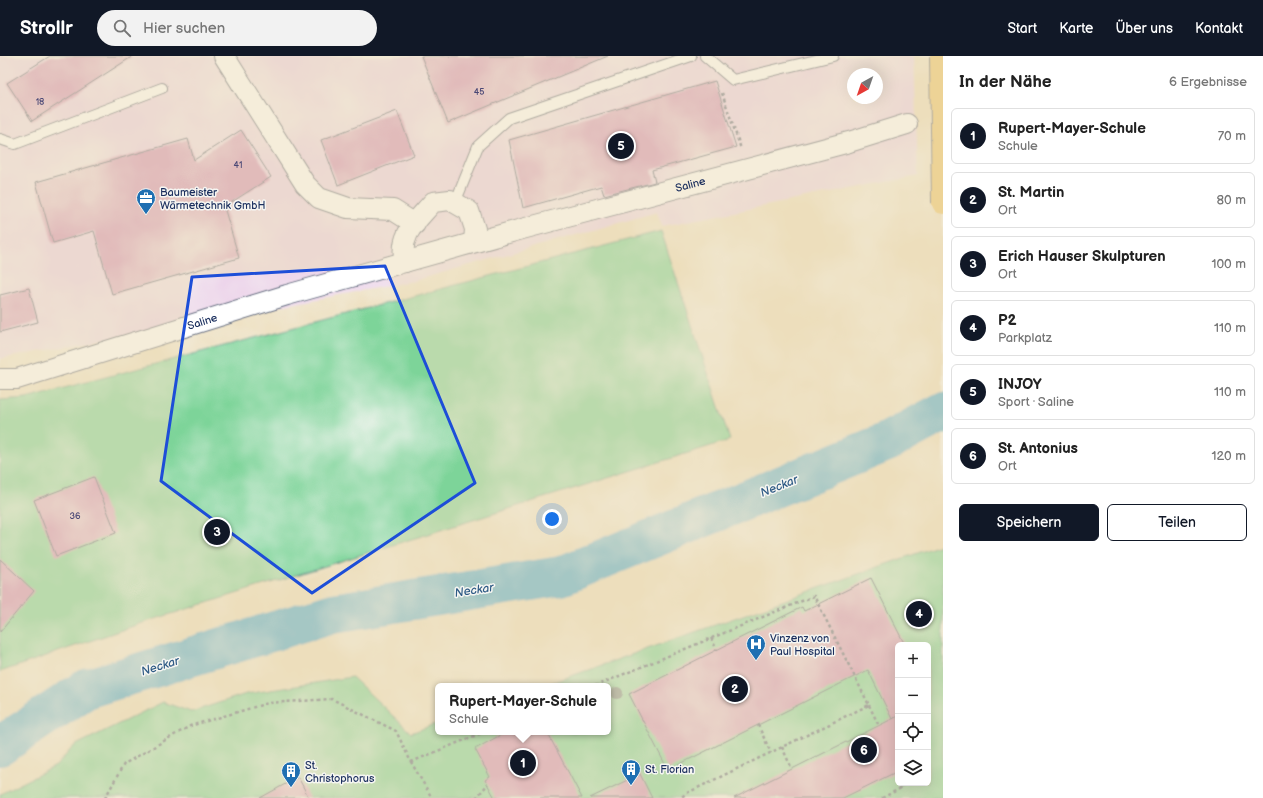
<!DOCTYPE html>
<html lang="de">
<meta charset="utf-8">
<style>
:root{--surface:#fff;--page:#f2f2f2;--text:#222;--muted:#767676;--line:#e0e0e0;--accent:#111827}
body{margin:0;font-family:"Balsamiq Sans",sans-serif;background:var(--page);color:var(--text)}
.controls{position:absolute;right:12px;bottom:12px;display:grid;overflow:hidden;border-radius:6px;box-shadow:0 4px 16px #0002}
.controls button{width:36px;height:36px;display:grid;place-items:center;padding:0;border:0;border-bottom:1px solid var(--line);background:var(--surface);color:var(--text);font:20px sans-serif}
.compass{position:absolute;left:847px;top:12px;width:36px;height:36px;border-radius:50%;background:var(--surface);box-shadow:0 4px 16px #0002;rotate:220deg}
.you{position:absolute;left:552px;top:463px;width:14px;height:14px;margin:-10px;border:3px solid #fff;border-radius:50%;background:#1a73e8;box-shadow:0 0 0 6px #1a73e833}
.badge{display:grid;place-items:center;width:26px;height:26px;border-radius:50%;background:var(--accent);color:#fff;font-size:13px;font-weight:700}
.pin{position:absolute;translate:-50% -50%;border:2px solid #fff;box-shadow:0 1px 4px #0006}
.popup{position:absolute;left:435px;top:627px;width:176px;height:52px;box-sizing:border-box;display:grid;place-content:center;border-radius:6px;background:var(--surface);filter:drop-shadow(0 1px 3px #0005);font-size:13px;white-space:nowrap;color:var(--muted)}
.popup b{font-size:15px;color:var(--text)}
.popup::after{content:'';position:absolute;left:50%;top:100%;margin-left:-8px;border:8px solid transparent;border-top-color:var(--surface)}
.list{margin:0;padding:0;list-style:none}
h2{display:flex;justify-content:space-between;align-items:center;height:52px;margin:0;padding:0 16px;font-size:17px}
h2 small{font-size:13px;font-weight:400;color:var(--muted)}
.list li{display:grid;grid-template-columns:26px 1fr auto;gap:12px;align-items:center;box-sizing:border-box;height:56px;margin:0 8px 8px;padding:0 8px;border:1px solid var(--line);border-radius:6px}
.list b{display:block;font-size:15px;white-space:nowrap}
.list p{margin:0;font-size:13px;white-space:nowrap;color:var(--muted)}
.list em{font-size:13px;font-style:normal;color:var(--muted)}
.actions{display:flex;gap:8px;padding:12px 16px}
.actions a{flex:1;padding:9px 0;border:1px solid var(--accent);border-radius:6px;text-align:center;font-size:14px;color:var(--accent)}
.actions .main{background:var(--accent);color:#fff}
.icon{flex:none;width:22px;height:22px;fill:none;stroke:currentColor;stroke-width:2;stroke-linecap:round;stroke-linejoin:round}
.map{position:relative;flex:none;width:943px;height:742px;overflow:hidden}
header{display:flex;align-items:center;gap:24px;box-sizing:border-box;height:56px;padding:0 20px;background:var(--accent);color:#fff}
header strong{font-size:19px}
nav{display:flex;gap:22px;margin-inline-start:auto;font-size:14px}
.search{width:280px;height:36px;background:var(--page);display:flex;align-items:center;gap:10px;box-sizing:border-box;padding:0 14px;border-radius:22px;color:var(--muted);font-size:15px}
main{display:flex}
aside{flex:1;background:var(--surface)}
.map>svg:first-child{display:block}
</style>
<header>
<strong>Strollr</strong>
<div class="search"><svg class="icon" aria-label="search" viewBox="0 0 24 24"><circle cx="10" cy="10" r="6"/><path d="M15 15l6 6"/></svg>Hier suchen</div>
<nav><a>Start</a><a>Karte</a><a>Über uns</a><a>Kontakt</a></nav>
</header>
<main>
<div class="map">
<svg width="943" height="742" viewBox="0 0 943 742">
<rect width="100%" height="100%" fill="#f6f6f2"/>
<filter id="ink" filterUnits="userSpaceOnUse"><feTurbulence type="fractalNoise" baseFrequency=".025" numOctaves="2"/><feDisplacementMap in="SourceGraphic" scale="8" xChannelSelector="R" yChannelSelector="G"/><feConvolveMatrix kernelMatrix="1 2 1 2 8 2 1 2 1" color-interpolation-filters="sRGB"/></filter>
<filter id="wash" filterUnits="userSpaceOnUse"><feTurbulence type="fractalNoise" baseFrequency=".012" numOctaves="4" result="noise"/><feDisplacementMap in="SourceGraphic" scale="16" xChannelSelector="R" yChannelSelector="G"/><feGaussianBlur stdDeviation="0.9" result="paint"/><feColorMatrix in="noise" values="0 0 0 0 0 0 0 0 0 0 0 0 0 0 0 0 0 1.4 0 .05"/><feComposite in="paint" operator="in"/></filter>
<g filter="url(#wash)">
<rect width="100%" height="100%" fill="#eddebc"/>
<path fill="#ecd1ea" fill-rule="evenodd" d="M0,0h914l4,120 -256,50 -5,-14 -244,69 -413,78zM853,18h24v24h-24z"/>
<path fill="#7dd499" stroke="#4c827c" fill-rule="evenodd" d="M661,175l69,209 -591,184 -139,48v-272l26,-2z
M943,488v254h-943v-4l56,-28 18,-20 89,-44 28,10 55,-18 106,-17 59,56 27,-10v9h170v-46h-65zM898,589h30v138h-30z"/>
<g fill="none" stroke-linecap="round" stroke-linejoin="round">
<path stroke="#50aace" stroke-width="40" d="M0,690l86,-57 247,-76 228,-37 326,-134 56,-30"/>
</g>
<g id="blocks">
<path fill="#d390b9" d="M50,0h83l-101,65 -25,-38z
M421,0h187l-160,67z
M715,25l21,66 -84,23 3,12 -51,13 -3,-9 -78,22 -14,-68z
M397,55l17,44 -76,30 -17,-45z
M241,74l30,47 -47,30 15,51 -127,36 -18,-63 -41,12 -17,-61 152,-43 6,21z
M29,232l9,34 -38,10v-37z
M94,421l22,56 -60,23 -22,-56z
M0,503l34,32 -34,41z
M871,522l34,67h-7v71l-6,3 -24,-49 -200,100 -39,-76 173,-87 2,4z
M898,660v55l-55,27h-109z
M506,676h41l35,66h-87l-10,-18 5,-3 -15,-28z
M640,718l12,24h-62z
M298,721l11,21h-49z"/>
</g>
</g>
<g filter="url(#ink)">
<use href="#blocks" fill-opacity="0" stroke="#646c7f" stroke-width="1"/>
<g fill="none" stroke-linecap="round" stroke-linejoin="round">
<g stroke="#646c7f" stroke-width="12">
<path id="service" d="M705,0l28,24 100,-24
M0,83l15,5 147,-56
M455,147l23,-57 31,-28 182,-62"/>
</g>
<g stroke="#646c7f" stroke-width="22">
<g id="minor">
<path d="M224,0l81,128 14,14 29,10 45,2 22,14"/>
<path d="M405,206c-7,-27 12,-41 28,-60l17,-2 19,11 6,18 -1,13"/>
<path id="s1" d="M0,323h17l270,-84 235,-66 327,-87 58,-18"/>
</g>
</g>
<path stroke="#646c7f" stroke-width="2.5" stroke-dasharray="3 3" stroke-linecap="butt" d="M722,37l19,56
M711,582l6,12
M595,630l219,-90 55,109 -182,88 -7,5
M869,649l10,21
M758,669l13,28
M782,691l10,22
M411,706l73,-30
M105,742l19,-34 66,-38 78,-23 64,-4 64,32 15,31 21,36
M476,742l12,-14
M882,742l21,-11 -2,-4"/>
<use href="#service" stroke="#fff" stroke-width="10"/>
<use href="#minor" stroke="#fff" stroke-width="20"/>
<g stroke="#646c7f" stroke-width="24" stroke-linecap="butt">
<path id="primary-bridge" d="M941,0l2,147"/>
</g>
<use href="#primary-bridge" stroke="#eec569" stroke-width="22"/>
</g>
<circle fill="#879491" cx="617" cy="637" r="6"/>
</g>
<path d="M0 0H943V742H0ZM385,210l90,217 -163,110 -151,-112 31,-204z" fill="#eddebc" fill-opacity=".55" fill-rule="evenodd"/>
<path fill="none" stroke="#1d4ed8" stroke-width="3" stroke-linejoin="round" d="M385,210l90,217 -163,110 -151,-112 31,-204z"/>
<defs>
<g id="office-pin" transform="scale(1)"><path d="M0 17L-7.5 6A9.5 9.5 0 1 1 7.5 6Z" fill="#1f6fb2" stroke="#f6f6f2"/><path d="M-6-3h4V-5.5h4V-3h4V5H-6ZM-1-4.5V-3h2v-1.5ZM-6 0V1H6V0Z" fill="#fff"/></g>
<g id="hospital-pin" transform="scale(1)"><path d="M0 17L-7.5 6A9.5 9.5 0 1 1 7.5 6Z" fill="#1f6fb2" stroke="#f6f6f2"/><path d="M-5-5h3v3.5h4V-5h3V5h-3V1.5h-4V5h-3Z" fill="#fff"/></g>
<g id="building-pin" transform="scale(1)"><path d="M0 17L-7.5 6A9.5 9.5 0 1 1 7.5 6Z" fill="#1f6fb2" stroke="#f6f6f2"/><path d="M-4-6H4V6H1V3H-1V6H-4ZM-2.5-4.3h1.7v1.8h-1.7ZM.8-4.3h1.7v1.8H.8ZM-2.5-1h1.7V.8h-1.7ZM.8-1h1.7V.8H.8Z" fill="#fff"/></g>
</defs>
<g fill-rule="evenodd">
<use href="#office-pin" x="146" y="142"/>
<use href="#hospital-pin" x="756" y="588"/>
<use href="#building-pin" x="631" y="713"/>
<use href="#building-pin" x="291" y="715"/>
</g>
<g text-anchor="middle" stroke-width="3" stroke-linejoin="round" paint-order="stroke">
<g font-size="9" fill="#494775">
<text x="479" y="39">45</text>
<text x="40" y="49">18</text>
<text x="238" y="112">41</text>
<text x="75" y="463">36</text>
</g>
<g font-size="11" fill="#1b2f5e" stroke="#f6f6f2">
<text dy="4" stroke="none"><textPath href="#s1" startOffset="718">Saline</textPath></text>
<text dy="4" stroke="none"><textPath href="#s1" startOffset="211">Saline</textPath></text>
</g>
<g font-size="11" fill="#1b2f5e" stroke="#f6f6f2" text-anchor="start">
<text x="160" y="140">Baumeister<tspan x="160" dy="13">Wärmetechnik GmbH</tspan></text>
<text x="770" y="586">Vinzenz von<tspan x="770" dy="13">Paul Hospital</tspan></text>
<text x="305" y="713">St.<tspan x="305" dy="13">Christophorus</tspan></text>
<text x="645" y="717">St. Florian</text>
</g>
<g font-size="12" font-style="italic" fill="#2e5a85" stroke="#f6f6f2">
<text transform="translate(779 430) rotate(-22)" y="4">Neckar</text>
<text transform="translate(474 534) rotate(-9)" y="4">Neckar</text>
<text transform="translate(160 610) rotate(-17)" y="4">Neckar</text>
</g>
</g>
</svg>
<div class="controls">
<button>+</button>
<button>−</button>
<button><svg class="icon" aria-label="locate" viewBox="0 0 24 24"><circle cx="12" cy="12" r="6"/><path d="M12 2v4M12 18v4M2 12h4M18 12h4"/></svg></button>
<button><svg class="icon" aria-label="layers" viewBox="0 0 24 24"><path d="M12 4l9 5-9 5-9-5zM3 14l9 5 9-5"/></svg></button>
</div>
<svg class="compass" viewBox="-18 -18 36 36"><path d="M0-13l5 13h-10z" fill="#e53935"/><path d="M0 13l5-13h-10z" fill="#767676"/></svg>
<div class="you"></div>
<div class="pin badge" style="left:523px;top:707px">1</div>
<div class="popup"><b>Rupert-Mayer-Schule</b>Schule</div>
<div class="pin badge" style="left:735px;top:633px">2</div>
<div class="pin badge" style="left:217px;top:476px">3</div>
<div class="pin badge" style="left:919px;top:558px">4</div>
<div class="pin badge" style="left:621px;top:90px">5</div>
<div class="pin badge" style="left:864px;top:694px">6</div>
</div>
<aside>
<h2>In der Nähe<small>6 Ergebnisse</small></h2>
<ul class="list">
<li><span class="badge">1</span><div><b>Rupert-Mayer-Schule</b><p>Schule</p></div><em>70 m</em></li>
<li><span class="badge">2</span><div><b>St. Martin</b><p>Ort</p></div><em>80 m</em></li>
<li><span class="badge">3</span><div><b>Erich Hauser Skulpturen</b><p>Ort</p></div><em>100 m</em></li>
<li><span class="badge">4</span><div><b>P2</b><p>Parkplatz</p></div><em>110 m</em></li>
<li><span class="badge">5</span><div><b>INJOY</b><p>Sport · Saline</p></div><em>110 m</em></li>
<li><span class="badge">6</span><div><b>St. Antonius</b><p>Ort</p></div><em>120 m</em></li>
</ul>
<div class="actions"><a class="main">Speichern</a><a>Teilen</a></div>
</aside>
</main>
